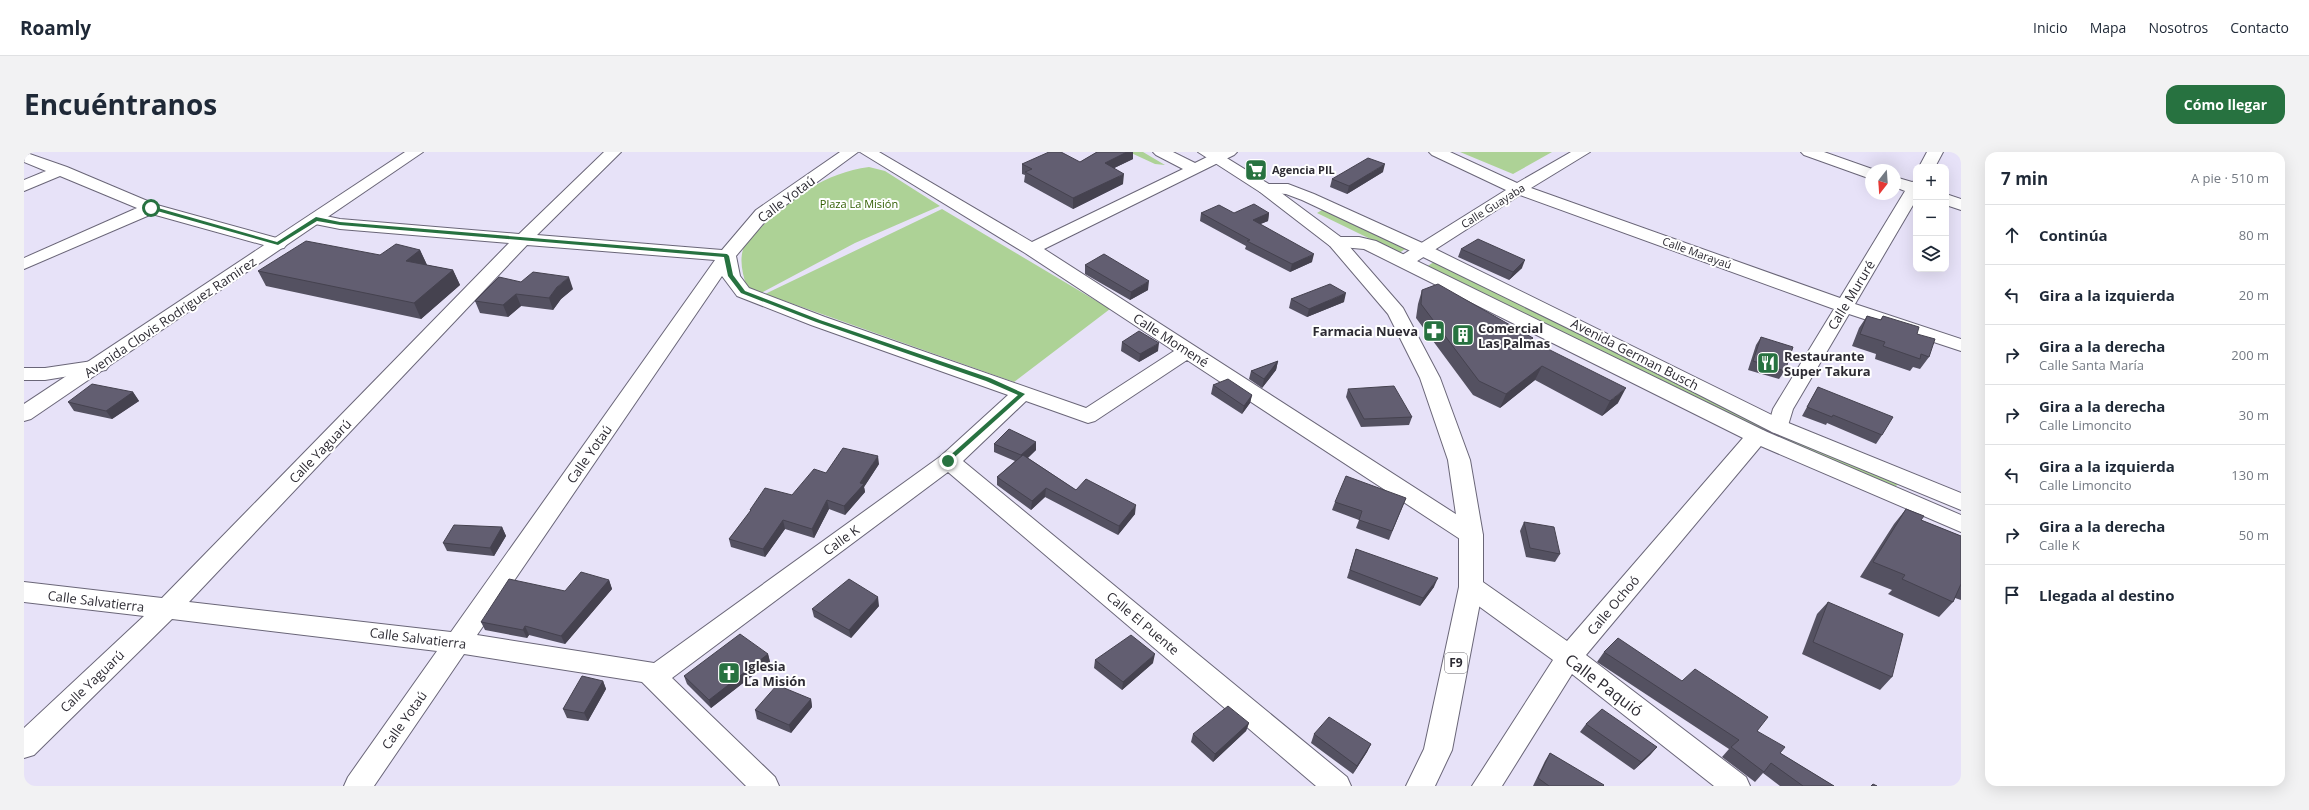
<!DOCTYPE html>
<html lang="es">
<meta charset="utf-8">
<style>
:root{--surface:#fff;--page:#f2f2f3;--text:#1f2937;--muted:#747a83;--line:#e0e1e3;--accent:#277240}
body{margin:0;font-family:"Open Sans",sans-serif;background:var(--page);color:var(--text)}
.controls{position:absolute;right:12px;top:12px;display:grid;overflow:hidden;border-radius:8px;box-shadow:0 4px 16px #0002}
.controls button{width:36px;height:36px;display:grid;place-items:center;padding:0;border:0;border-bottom:1px solid var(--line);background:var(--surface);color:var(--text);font:20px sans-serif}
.compass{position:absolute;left:1841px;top:12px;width:36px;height:36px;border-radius:50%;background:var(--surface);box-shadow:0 4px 16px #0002;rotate:197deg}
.stop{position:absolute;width:12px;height:12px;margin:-9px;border:3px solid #277240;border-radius:50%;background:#fff}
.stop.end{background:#277240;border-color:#fff;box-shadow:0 1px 4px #0008}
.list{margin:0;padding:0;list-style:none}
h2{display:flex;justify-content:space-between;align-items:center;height:52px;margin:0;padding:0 16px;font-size:17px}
h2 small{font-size:13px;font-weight:400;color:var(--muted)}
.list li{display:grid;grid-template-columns:26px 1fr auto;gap:12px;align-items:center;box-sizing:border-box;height:60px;padding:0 16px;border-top:1px solid var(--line)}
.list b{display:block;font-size:15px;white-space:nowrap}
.list p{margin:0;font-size:13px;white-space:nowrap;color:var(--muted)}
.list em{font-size:13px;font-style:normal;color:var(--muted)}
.icon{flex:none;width:22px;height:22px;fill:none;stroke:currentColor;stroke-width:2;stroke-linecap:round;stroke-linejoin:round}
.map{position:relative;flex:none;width:1937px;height:634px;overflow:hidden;border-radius:12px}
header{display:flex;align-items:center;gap:24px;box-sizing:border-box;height:56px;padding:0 20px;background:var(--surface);border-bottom:1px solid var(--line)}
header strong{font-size:19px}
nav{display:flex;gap:22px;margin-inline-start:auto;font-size:14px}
.intro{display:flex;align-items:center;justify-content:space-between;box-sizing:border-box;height:96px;padding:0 24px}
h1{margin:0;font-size:28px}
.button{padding:10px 18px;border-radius:12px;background:var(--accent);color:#fff;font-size:14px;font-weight:700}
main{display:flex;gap:24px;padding:0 24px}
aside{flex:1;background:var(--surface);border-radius:12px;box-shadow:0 4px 16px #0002}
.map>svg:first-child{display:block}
</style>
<header>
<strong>Roamly</strong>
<nav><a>Inicio</a><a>Mapa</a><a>Nosotros</a><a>Contacto</a></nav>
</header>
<div class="intro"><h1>Encuéntranos</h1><a class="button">Cómo llegar</a></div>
<main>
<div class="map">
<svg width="1937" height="634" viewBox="0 0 1937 634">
<rect width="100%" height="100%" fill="#e7e2f8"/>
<path fill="#add296" d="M1105,0h14l22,13 -10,-1z
M1436,0h92l-39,22z
M845,15l16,4 55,35 -85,37 -96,51 -12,-6c-5,-16 -9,-31 -1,-46 35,-35 71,-68 123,-75z
M918,57l168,100 -96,73 -249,-88z
M1298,58l85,38 -8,5 -82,-40z
M1413,108l463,223 -7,5 -98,-41 -369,-180z"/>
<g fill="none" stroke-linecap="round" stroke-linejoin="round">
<g stroke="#6a6678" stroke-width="2">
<path id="minor" d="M0,0l43,15 90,38 127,35 3,4 -3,4 -6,1 -126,-35 -128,55v-11l113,-50 -77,-32 -36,15v-11l22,-9 -22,-9z
M580,0h17l-84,83 185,15 34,-40 84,-58h18l-90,66 -32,38 4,20 9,12 76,29 261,91 88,-57 -149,-98 -165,-101h19l153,90 151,-73 -27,-14 -3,-3h20l22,11 22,-11h20l-3,3 -190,94 435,280 4,6 -4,6 -8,3 -8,-3 -276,-181 -92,61 -7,2 -62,-22 -63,60 384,316 4,9h-35l-368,-314 -276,206 103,99 4,9h-33l-104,-104 -178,-28 -90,132h-30l4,-9 89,-126 -265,-32 -138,136 -10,3v-30l120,-112 -120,-14v-20l138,16 347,-355 -169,-14 -30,-6 -2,-4 2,-4 6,-1 24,5 179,15zM503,93l188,15 -264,372 -262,-30zM698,124l15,20 74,29 197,70 -67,61 -287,207 -177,-28z
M1405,0h21l67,31 54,-31h19l-59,36 309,110 65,-107 -10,-4v-10l17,5 4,-1v19l-61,104 106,35v12l-112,-37 -56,95 -7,23 -7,2 -7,-2 -4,-5 5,-18 61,-100 -314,-114 -109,70h-12l-3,-4 3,-4 107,-67 -74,-35z
M1777,0h23l51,18h-4v9l-67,-24z
M1903,0h16l-8,15h-16z
M1922,42l15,5v11l-15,-5z
M1733,277l8,2 3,5 -3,5 -179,214 160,122 4,9h-36l-142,-112 -70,112h-30l81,-126 -91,-66 -3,-7 3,-7 9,-2 9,2 87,61 182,-210z"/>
</g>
<g stroke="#6a6678" stroke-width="2">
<path id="tertiary" d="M75,208l7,2 3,4 -3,4 -61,10h-21v-12h21z"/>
</g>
<g stroke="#6a6678" stroke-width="2">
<path id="secondary" d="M381,0h18l-392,267 -7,2v-17z"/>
</g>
<g stroke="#6a6678" stroke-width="2">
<path id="primary" d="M1242,32h22l26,10 115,52 357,176 175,71v17l-189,-78 -192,-98 -163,-80 -115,-54 -16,-6 -26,-2 -2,-3 2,-3z
M1312,85h23l17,4 389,190 196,84v17l-212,-91 -385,-192 -34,-3 -3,-4 3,-4z"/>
</g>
<g stroke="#6a6678" stroke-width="2">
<path id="trunk" d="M1174,0h19l55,34 70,52 61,70 37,70 30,82 13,75v52l-31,163 -17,36h-29l18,-37 35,-162v-52l-11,-75 -28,-82 -32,-64 -58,-68 -70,-54z"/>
</g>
<use href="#minor" fill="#fff" fill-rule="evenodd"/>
<use href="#tertiary" fill="#fff" fill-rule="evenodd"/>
<use href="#secondary" fill="#fff" fill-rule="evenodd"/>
<use href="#primary" fill="#fff" fill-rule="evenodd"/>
<use href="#trunk" fill="#fff" fill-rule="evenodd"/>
</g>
<path fill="#545161" d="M1073,0h36v7l-19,9 9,16 -50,25 -49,-27 1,-7 -3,-1v-10l58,-2z
M1359,20l-36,22 -17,-7 2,-8z
M1177,61h68l-1,8 -8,3 52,38 -22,10 -45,-23 1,-3 -46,-25z
M1437,97l61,19 -13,12 -51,-23z
M396,98l7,15 26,5 7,15 -39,34 -155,-33 -8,-15z
M1061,113l63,25 -18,10 -45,-26z
M497,130l52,7 -12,10 -8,11 -32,-4 -13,11 -28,-4 -5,-12z
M1398,138l111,48 -1,3 86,62 -16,13 -67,-36 -35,28 -27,-13 -57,-77 2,-14z
M1267,147l53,3 -37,15 -18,-9z
M1843,164l13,4 3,-4 34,18 12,23 -9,12 -7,-2 -3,4 -35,-12 1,-5 -24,-8 7,-18z
M1737,185l24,34 -6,8 -31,-9 8,-25z
M1098,190l36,9 -19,11 -18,-11z
M1254,209l-2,9 -14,18 -13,-9 2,-8z
M1189,233l39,10 -2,8 -8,11 -31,-20z
M1794,235l64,48 -6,9 -49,-21 -1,2 -24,-9 11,-20z
M1324,237l64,28 -3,8 -48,2 -15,-30z
M109,240l6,9 -27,18 -38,-8 -6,-9z
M1012,290v8l-8,8 48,32 59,24 -17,21 -73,-38 -14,13 -34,-25v-8l18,-16 -21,-9v-8z
M855,312l-15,23 1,5 -20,23 -16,-6 -15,29 -29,-9 -20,28 -34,-10 -2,-8 21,-27v-2l42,-15 34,-22z
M1382,346l-17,42 -33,-12 3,-8 -27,-10 3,-8z
M1882,357l15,11 40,16v64l-6,-2 -2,4 -14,15 -51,-23 4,-4 -32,-13 34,-53z
M1500,370l36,32 -5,8 -29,-5 -6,-26z
M478,375l4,9 -12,20 -47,-5 -4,-8z
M1332,397l78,38 -14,19 -73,-28z
M585,428l3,9 -47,55 -36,-9 -2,3 -42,-8 -4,-8 84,-31z
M1804,450l64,75 -12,13 -78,-36 15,-40z
M855,454l-28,32 -37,-21 -2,-8z
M1580,500l153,79 23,22 54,33h-54l-17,-13 -8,9 -33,-25 7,-8 -132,-87z
M744,502l2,8 -59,46 -24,-24 -3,-8z
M1071,508l58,3 -31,27 -28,-22z
M579,529l3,8 -18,32 -21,-3 -4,-9z
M787,547l1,8 -21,26 -34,-14 -2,-9z
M1225,571l-3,8 -33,31 -22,-20 2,-8z
M1562,572l71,23 -7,8 -16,15 -54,-38z
M1290,582l57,10 -4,8 -14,22 -42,-31z
M1526,601l53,33h-70l12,-25z"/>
<path fill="#45424f" d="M1103,0h6v7l-29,14 1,-10z
M1361,12l-2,8 -36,22 2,-8z
M1100,22l-1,10 -50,25v-11z
M1245,61l-1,8 -17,7 2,-8z
M396,98l7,15 -21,-4z
M1290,102l-2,8 -22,10 2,-8z
M1501,108l-3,8 -13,12 4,-8z
M429,118l7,15 -39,34 -7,-16z
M545,125l4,12 -12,10 -8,11 -4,-12 8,-11z
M1125,129l-1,9 -18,10 1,-8z
M1322,141l-2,9 -37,15 2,-8z
M492,142l5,12 -13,11 -5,-12z
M1135,191l-1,8 -19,11 1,-8z
M1254,209l-2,9 -14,18 2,-9z
M1518,214l-7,14 -35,28 6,-14z
M1602,236l-8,15 -16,13 8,-15z
M109,240l6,9 -27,18 -6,-8z
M1228,243l-2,8 -8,11 2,-8z
M1012,290v8l-15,14v-9z
M854,304l1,8 -15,23 1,5 -20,23 -1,-9z
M1022,336l-1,9 -14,13 1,-9z
M803,348l2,9 -15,29 -2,-9z
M1112,353l-1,9 -17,21 1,-9z
M759,368l2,9 -20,28 -2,-8z
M478,375l4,9 -12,20 -4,-8z
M1414,426l-4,9 -14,19 3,-8z
M585,428l3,9 -47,55 -4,-8z
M854,445l1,9 -28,32 -2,-8z
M501,474l4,9 -2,3 -4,-8z
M744,502l2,8 -59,46 -2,-8z
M1131,502l-2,9 -31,27 1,-8z
M579,529l3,8 -18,32 -4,-8z
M787,547l1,8 -21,26 -2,-8z
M1225,571l-3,8 -33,31 2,-8z
M1347,592l-4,8 -14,22 4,-8z
M1633,595l-7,8 -16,15 7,-8z"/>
<path fill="#625e71" stroke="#45424f" d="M1025,0h12l19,10 17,-10h30l-22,11 19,11 -51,24 -48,-26 7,-3 -10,-5z
M1344,6l17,6 -36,22 -17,-7z
M1230,52l15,9 -16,7 61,34 -22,10 -45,-23 3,-1 -49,-27 18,-8 15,8z
M1454,87l47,21 -12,12 -52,-23z
M282,89l74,14 16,-11 24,6 -14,11 47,9 -39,33 -156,-32z
M1080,102l45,27 -18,11 -46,-27z
M509,120l36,5 -12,10 -8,11 -33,-4 -13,11 -28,-4 24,-24 22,5z
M1306,132l16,9 -37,16 -18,-10z
M1414,132l95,54 -3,2 96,48 -16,13 -68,-35 -36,28 -27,-13 -58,-77 1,-14z
M1843,164l14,4 2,-4 36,11 -2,7 18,5 -6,18 -8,-3 -1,5 -37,-13 2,-4 -25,-8z
M1115,179l20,12 -19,11 -18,-12z
M1737,185l32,10 -8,24 -32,-10z
M1254,209l-14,18 -13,-8z
M1204,227l24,16 -8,11 -31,-21z
M68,232l41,8 -27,19 -38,-9z
M1370,234l18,31 -48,2 -16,-30z
M1794,235l75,30 -11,18 -49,-20 -1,2 -25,-10z
M985,277l27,13 -15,13 -27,-11z
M819,296l35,8 -18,27 4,1 -20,22 -17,-6 -15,29 -29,-9 -20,29 -34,-10 22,-29h-1l15,-22 27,7 22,-26 12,4z
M999,303l53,35 10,-11 50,26 -17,21 -73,-38 -14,13 -35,-24z
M1322,324l60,22 -14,33 -33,-11 3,-9 -27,-9z
M1882,357l18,7 -3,4 40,16v48l-8,18 -51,-23 3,-4 -32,-13z
M1500,370l30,5 6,27 -30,-6z
M430,373l48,2 -12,21 -47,-5z
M1332,397l82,29 -15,20 -73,-28z
M557,420l28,8 -48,56 -36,-10 -2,4 -42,-8 28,-43 56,12z
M825,427l29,18 -29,33 -37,-21z
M1804,450l75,32 -11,43 -79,-35z
M716,482l28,20 -59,46 -25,-24z
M1107,483l24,19 -32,28 -28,-22z
M1594,486l64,43 13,-12 73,48 -11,14 28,16 -5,6 54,33h-31l-32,-23 -7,9 -8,-6 -25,-19 8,-7 -135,-88z
M558,524l21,5 -19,32 -21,-4z
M753,533l34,14 -22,26 -34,-15z
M1204,554l21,17 -34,31 -22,-20z
M1578,557l55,38 -16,15 -55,-38z
M1305,565l42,27 -14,22 -43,-32z
M1526,601l54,32 -1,1h-54l-11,-8z
M1849,632l4,2h-6z"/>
<path fill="#277240" d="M127,54l126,36 39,-25 24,5 387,32 2,2 4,19 12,16 75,29 170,58 35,16 -77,69 -3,-2 1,-2 72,-64 -32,-14 -170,-59 -75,-29 -13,-17 -4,-19 -384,-32 -23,-4 -39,24 -128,-36z"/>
<defs>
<g id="supermarket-square" transform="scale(1.15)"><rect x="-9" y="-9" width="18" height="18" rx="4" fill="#277240" stroke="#fff"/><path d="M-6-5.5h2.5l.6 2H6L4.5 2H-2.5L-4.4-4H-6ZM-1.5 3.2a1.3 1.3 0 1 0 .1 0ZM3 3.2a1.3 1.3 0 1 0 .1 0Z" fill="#fff"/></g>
<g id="pharmacy-square" transform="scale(1.15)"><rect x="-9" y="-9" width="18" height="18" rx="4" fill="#277240" stroke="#fff"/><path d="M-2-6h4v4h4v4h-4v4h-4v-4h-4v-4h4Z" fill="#fff"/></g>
<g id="building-square" transform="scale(1.15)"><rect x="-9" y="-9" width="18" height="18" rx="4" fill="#277240" stroke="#fff"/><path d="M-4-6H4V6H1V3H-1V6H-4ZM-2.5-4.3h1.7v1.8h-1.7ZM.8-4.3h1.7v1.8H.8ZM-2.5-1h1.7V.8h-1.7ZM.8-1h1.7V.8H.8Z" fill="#fff"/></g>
<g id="restaurant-square" transform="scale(1.15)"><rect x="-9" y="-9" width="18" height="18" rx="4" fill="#277240" stroke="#fff"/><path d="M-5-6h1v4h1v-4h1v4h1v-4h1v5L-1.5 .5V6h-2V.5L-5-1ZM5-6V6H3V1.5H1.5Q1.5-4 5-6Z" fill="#fff"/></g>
<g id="church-square" transform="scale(1.15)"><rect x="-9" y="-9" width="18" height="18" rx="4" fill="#277240" stroke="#fff"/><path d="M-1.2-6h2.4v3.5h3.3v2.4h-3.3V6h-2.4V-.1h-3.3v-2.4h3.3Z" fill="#fff"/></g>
</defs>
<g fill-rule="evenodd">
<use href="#supermarket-square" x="1232" y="18"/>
<use href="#pharmacy-square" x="1410" y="179"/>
<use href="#building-square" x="1439" y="183"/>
<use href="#restaurant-square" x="1744" y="211"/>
<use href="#church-square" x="705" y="521"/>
</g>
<g text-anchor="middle" stroke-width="4" stroke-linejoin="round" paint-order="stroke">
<g font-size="11" font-weight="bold" fill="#2d2b33" stroke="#fff" text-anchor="start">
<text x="1248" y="22">Agencia PIL</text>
</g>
<g font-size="11" fill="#315d01" stroke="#fff">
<text x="835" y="56">Plaza La Misión</text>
</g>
<g font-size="11" fill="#2d2b33" stroke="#fff">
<text transform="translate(1469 54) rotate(-32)" y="4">Calle Guayaba</text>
<text transform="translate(1673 101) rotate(20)" y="4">Calle Marayaú</text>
</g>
<rect fill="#fff" stroke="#6c6b70" stroke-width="1" x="1421" y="501" width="22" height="20" rx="3"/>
<g font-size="12" font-weight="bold" fill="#2d2b33">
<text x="1432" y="515">F9</text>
</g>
<g font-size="13" fill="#2d2b33" stroke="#fff">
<text transform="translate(762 47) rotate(-37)" y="5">Calle Yotaú</text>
<text transform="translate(1827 143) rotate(-59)" y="5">Calle Mururé</text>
<text transform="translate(146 165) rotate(-34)" y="5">Avenida Clovis Rodriguez Ramirez</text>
<text transform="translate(1147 188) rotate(33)" y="5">Calle Momené</text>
<text transform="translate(1611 202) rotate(27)" y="5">Avenida German Busch</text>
<text transform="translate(296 299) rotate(-46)" y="5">Calle Yaguarú</text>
<text transform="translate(565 302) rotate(-55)" y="5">Calle Yotaú</text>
<text transform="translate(817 388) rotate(-36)" y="5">Calle K</text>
<text transform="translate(72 449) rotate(7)" y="5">Calle Salvatierra</text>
<text transform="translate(1589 453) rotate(-50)" y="5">Calle Ochoó</text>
<text transform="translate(1119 471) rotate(40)" y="5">Calle El Puente</text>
<text transform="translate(394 486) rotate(7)" y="5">Calle Salvatierra</text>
<text transform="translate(68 529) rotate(-44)" y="5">Calle Yaguarú</text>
<text transform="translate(380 568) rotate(-55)" y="5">Calle Yotaú</text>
</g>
<g font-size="13" font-weight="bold" fill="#2d2b33" stroke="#fff" text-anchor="start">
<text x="1454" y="181">Comercial<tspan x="1454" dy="15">Las Palmas</tspan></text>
<text x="1394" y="184" text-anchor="end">Farmacia Nueva</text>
<text x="1760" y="209">Restaurante<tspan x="1760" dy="15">Super Takura</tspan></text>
<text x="720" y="519">Iglesia<tspan x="720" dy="15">La Misión</tspan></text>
</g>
<g font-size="16" fill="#2d2b33" stroke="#fff">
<text transform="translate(1580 533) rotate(37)" y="6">Calle Paquió</text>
</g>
</g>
</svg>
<div class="controls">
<button>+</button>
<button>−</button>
<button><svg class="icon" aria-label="layers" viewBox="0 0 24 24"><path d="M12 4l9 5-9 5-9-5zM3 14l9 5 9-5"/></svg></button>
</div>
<svg class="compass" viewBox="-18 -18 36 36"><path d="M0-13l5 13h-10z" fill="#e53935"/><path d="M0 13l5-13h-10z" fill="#747a83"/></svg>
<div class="stop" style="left:127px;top:56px"></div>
<div class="stop end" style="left:924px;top:309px"></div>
</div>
<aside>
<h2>7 min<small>A pie · 510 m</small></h2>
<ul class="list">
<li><svg class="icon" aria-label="ahead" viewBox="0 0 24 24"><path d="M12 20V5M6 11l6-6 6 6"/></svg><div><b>Continúa</b></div><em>80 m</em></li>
<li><svg class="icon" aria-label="left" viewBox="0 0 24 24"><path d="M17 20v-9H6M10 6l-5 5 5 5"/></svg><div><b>Gira a la izquierda</b></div><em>20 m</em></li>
<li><svg class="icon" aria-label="right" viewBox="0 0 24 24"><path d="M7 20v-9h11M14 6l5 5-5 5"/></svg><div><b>Gira a la derecha</b><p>Calle Santa María</p></div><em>200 m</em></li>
<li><svg class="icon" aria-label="right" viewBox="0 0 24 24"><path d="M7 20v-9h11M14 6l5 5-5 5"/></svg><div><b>Gira a la derecha</b><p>Calle Limoncito</p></div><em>30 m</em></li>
<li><svg class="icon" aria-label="left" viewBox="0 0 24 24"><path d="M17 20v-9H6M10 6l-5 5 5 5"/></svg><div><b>Gira a la izquierda</b><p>Calle Limoncito</p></div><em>130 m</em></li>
<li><svg class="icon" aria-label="right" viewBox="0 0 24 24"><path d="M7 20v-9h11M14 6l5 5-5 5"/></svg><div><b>Gira a la derecha</b><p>Calle K</p></div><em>50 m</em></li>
<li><svg class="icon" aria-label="arrive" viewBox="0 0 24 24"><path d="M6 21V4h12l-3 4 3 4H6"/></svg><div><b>Llegada al destino</b></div></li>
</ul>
</aside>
</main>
